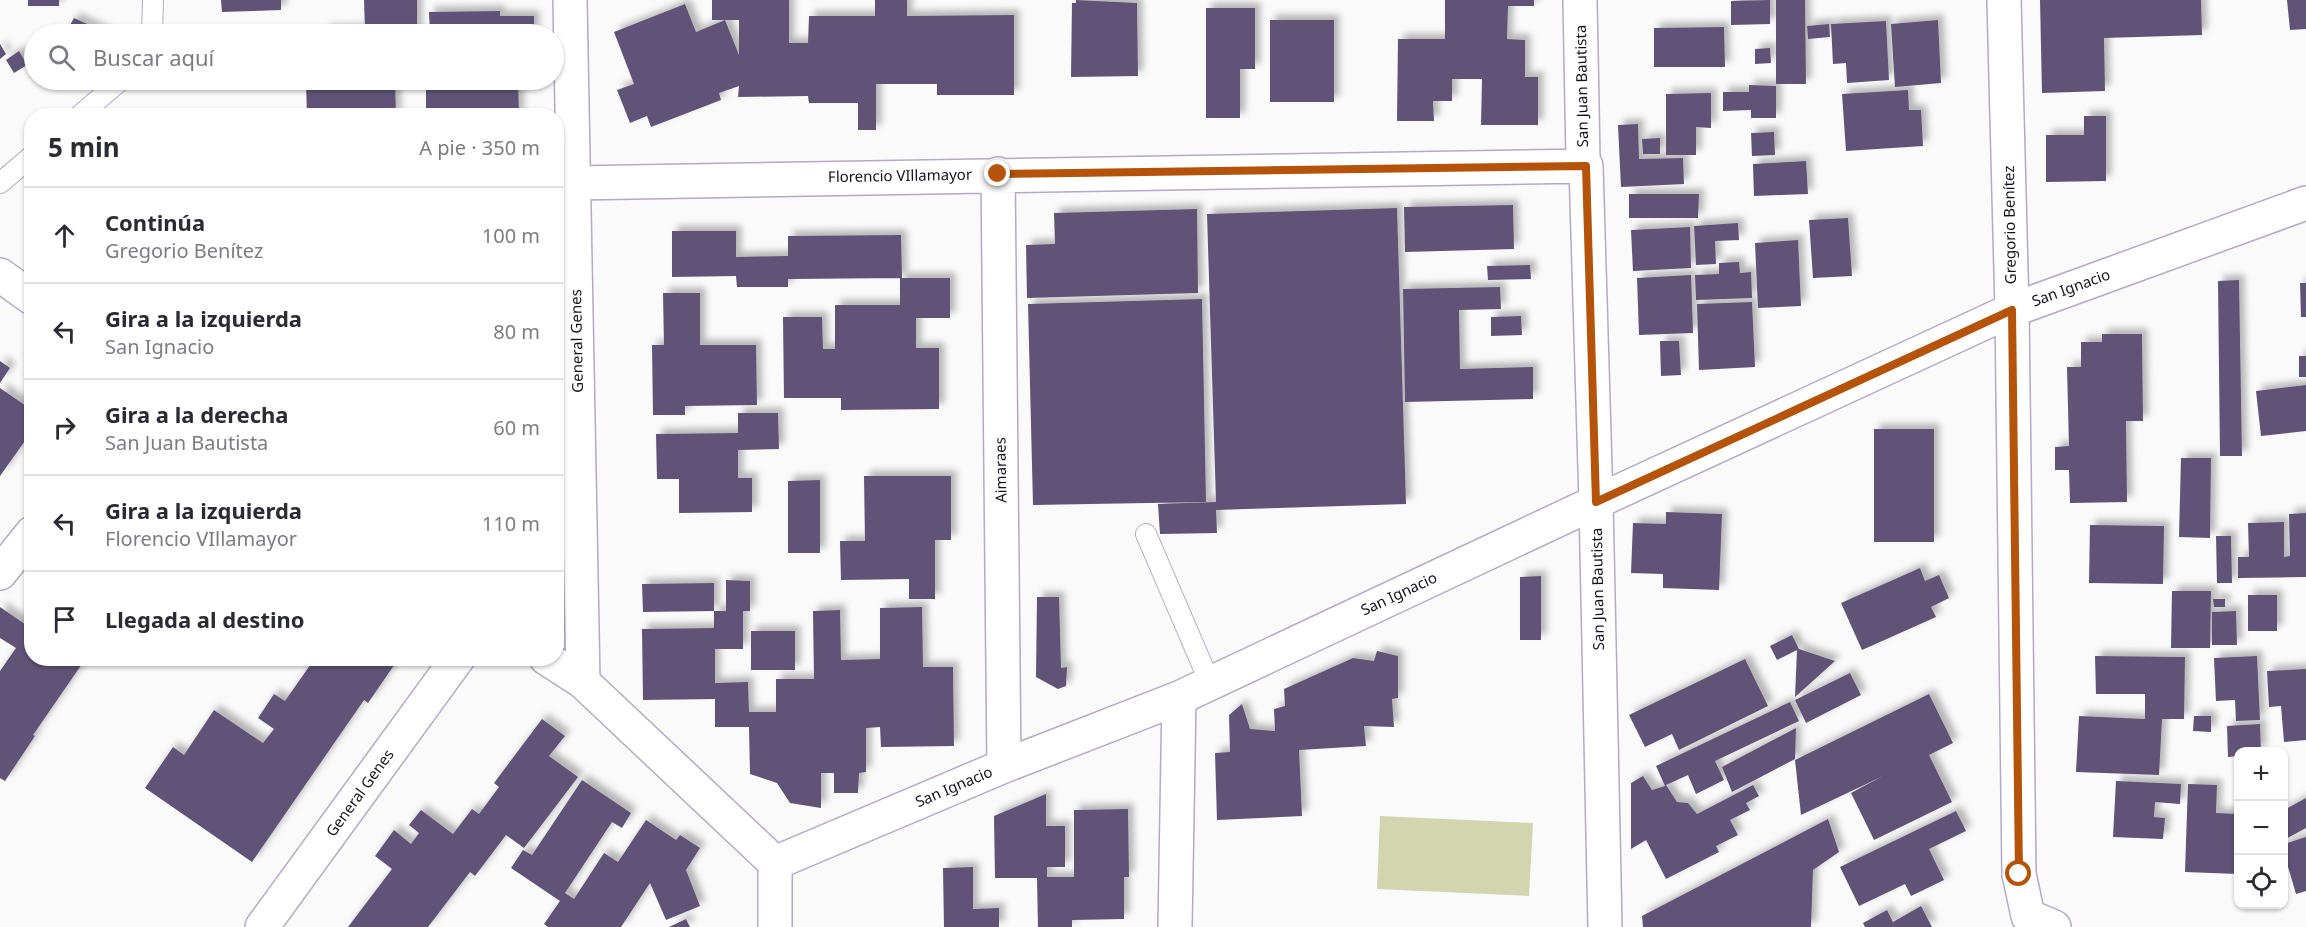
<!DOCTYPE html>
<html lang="es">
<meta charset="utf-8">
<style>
:root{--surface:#fff;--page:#f7f7f7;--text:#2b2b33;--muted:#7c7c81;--line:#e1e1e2}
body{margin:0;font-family:"Noto Sans",sans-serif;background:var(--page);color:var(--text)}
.controls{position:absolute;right:18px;bottom:18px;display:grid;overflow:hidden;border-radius:12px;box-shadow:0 2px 4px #0004}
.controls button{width:54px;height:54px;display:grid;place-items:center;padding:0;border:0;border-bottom:2px solid var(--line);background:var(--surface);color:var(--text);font:30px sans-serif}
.stop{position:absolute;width:18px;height:18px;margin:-14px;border:4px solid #b45309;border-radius:50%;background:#fff}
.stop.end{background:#b45309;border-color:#fff;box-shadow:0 2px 6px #0008}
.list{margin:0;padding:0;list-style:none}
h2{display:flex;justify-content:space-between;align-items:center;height:78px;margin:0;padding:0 24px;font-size:26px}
h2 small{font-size:20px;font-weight:400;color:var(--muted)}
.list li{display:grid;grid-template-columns:39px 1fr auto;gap:18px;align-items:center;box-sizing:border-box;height:96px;padding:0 24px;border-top:2px solid var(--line)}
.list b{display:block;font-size:22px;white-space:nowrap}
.list p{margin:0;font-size:20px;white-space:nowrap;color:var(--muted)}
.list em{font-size:20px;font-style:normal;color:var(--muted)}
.icon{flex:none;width:33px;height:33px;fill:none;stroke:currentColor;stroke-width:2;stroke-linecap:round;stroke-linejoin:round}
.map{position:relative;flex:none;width:2306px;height:927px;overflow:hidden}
.search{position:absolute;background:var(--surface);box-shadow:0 2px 4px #0004;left:24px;top:24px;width:540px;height:66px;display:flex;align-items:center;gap:15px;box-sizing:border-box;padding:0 21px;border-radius:33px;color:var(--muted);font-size:22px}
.panel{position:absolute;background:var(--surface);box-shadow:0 2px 4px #0004;left:24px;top:108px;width:540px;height:558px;border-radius:24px}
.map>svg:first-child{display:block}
</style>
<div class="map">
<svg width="2306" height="927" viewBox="0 0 2306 927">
<defs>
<filter id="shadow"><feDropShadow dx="5.5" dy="-5.5" stdDeviation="3" flood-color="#0004"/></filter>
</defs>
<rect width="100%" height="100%" fill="#fafafa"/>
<path fill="#d2d5ae" d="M1380,816l153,7 -4,73 -152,-7z"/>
<path fill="#605377" filter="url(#shadow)" d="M28,0h31v6h-31z
M221,0h60v10l-59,2z
M364,0h53v34h-93v-4l41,-1z
M712,0h77v43h19l1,-27h66v-16h32v16l107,-1v80h-77v-11h-61v46h-18v-27h-49l-1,-7 -70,1 1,-11 -20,7 2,7 -70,27 -4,-11 -17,7 -13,-33 17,-6 -20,-52 71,-28 11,28 29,-12 14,35v-35h-27z
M1076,0l61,3 1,73 -67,1 1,-74h4z
M1445,0h89v6h-26l-1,33 18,1v37h13v48h-57l1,-46h-30v22h-19l1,20h-37l1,-82h47z
M1770,0v24l-39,1v-24z
M1776,0h29l1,84h-30z
M2040,0h161l1,35 -98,3 1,53 -63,2z
M2287,0h19v29l-16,1z
M1206,8h49v61h-15v49h-34z
M500,11v5h34v18h-104l-1,-22z
M74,18l35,16h-44z
M1270,20h64v82h-64z
M1938,20l3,63 -46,4 -4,-63z
M1886,21l3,59 -42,3 -1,-20 -13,1 -2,-40z
M1829,24l1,13 -22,2 -1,-13z
M1724,27l1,40h-71v-39z
M0,44l6,10 -6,5z
M1770,48l1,15 -16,1v-15z
M19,51l8,14 -13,8 -8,-13z
M218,80h35v6l-34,1z
M325,80h70l1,36h-89l-1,-33h19z
M518,80l1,36h-93v-34z
M1749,85l27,1v32h-25v-8l-28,1v-19h26z
M1908,90l1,20h12l2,36 -77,5 -4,-57z
M1711,93v35l-15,-1v28h-30v-61z
M2084,116h22v65l-60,1v-47h38z
M1638,124l1,35 44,-1 1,26 -63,3 -3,-62z
M1774,132l1,23 -23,1 -1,-23z
M1660,138v16h-17l-1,-15z
M1806,161l2,33 -54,2 -1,-32z
M1629,194h70l-1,24h-69z
M1513,205l1,44 -109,3 -1,-45z
M1397,208l9,296 -190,6 1,23 -57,1 -2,-30 58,-2 -9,-288z
M1197,209l1,84 -171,5 -1,-53 29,-1 -1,-31z
M1848,218l4,58 -39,2 -4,-58z
M1738,223l1,17 -24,1 1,23 -20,1 -2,-39z
M1690,227l1,41 -58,3 -2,-41z
M672,231h64v26l52,-1v-20l113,-1 1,43 -114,1v8h-51l-1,-11 -64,1z
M1798,240l3,66 -43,2 -3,-65z
M1739,262l1,11 11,-1 1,26 -56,2 -1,-25 24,-1v-11z
M1530,265l1,14 -43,1 -1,-14z
M1691,275l2,58 -54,2 -2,-57z
M900,278h50v40h-34v30h23v61l-98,1v-12h-57l-1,-81h39l1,32h12v-44h65z
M2239,280l3,176h-22l-2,-175z
M2300,283h6v34h-5z
M1500,287l1,22 -42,1 1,59 73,-2v32l-128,3 -2,-113z
M663,293h37v52h56l1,60 -72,1v9h-32l-1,-70h12z
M1202,299l4,203 -173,3 -5,-201z
M1752,302l3,65 -56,3 -2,-66z
M1521,316l1,19 -31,1v-19z
M2102,334h40l1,87h-17l1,81 -57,1 -1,-33h-14v-23l14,-1 -2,-79h14v-25h21z
M1660,341h19l2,34 -20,1z
M2299,356h7v21h-7z
M0,361l10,7 -10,15z
M2306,385v46l-45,5 -5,-45z
M0,388l32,22v21l-32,45z
M738,413h40l1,36 -41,1v28h14v34l-73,1v-34h-22l-1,-45 82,-1z
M1874,429h60v113h-60z
M2181,458h30l-1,80 -31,-1z
M864,476h87v64h-16v59h-26v-20l-68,1 -1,-39h25z
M820,480v73h-32v-72z
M1666,512l56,2 -3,76 -56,-2v-14l-32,-1 2,-50 33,1z
M2306,513v64l-68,1v-21h11l-1,-34 36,-1v35l6,-1 -1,-42z
M2090,525l74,1 -1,58 -74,-1z
M2216,536h15l1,47h-15z
M1920,568l5,13 14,-6 10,23 -18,9 5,10 -74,33 -21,-47z
M1541,576v64h-21v-63z
M726,580l24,1v30h-7v38h-28v34l33,-1 1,30h27v-33h38l-1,-68 27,-1 1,50 39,-1v-51l42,-1 1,60h30l1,79 -73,1 -1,-20 -14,1v44l-7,1 -1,20h-24v-20h-13v35l-31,-5 -13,-20 -27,-9 -1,-47h-34v-28l-72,1 -1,-71 72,-1v-17h12z
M714,583v28l-71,1 -1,-28z
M2172,591h39l-1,57h-39z
M2248,595h29v36h-29z
M1037,597h22l2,71 6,-1 -1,19 -8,3 -22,-12z
M2213,599h12v8h-11z
M0,607l32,22v29h42l8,6 -49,71 2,1 -30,45 -5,-3v-107l16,-23 -16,-10z
M2236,611l1,34h-25v-33z
M751,631h44v39h-44z
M1792,635l7,14 36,12 -40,36 2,-47 -20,10 -7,-14z
M1377,651l21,5v42l-6,1 2,28 -30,-1 2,20 -67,4 3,66 -85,4 -2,-67 15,-1 -1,-37 13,-11 8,25 25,2 -1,-22 11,-3 -1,-17 69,-31 21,3z
M2095,656l90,1 -1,62h-22l-3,56 -83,-3 3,-56 66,3v-25h-49z
M2257,656l3,64 -24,1 -1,-21 -19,1 -2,-43z
M315,658h84l-31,45 -4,-3 -112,162 -107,-74 28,-41 11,8 30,-45 49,33 11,-14 -16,-11 16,-24 11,7z
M1745,659l23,47 -89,44 -7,-16 -27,13 -16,-32z
M2306,669v71l-22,2 -3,-36 -12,1 -2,-36z
M1850,673l11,22 -55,28 -11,-23z
M1929,694l24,49 -24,12 23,47 -78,38 -23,-47 32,-17 -82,39 -6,-55z
M1790,702l9,19 -84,40 9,19 -28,14 -8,-19 -22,10 11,17 11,1 9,11 56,-29 6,11 -13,7 4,7 -20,10 8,15 -22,11 3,6 -53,27 -20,-39 -15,9v-66l12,-7 9,14 13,-4 -9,-20z
M2194,716h17v16l-18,-1z
M542,719l23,17 -16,20 29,21 -54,71 -18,-13 -31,41 -5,-4 -42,55h-80l44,-58 -17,-13 19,-26 17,14 8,-11 -10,-8 12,-15 32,24 19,-25 7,5 20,-27 -5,-4z
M2260,724l1,28h-23v4l-10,1 -1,-31z
M1796,728l-1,31 -63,33 -10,-25z
M582,780l49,33 -9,15 -10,-6 -47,71 9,6 30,-46 14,9 28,-42 30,20 4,-5 20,13 -14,22 14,36 -34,14 -16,-37 -29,44h-73l-4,-3 16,-23 -49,-33 12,-18 9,5z
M2116,781l65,3 -1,20 -25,-2 -1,15 11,1 -2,21 -50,-2z
M2188,784l29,1 -1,28 22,1v60l-53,-2z
M1046,794v32h19v41h-18v10h27v-67l54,-1 1,68h-5v42l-52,1v7h-34l-1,-49h-42l-1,-62z
M2306,798v30l-22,12v-30z
M1956,811l10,20 -37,18 15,31 -33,16 -6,-12 -46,22 -19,-39z
M1828,819l11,33 -26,18 -2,57h-168l-1,-11z
M2306,837v54l-10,3 -12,-41v-9z
M973,867v42l26,-1v19h-55l-1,-59z
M1921,906l11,21h-67l-2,-4 24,-13 6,12z
M686,919l4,8h-21z"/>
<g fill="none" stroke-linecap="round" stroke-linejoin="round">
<g stroke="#b4a9c9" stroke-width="22">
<path id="service" d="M152,34l1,-34
M79,116l42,-36
M0,183l32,-27
M1146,534l64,149"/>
</g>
<g stroke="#b4a9c9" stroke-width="36">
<path id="minor" d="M570,0l13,682
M1580,0l3,159 3,7 10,336 9,425
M2004,0l8,310 7,564 9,42 26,11
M998,174l6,592
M574,183l1012,-17
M0,275l32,23
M0,573l32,-40
M546,658l37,24 192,181 229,-97 175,-68 417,-196 416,-192 294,-107
M262,927l196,-269
M775,927v-64
M1175,927l4,-229"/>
</g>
<use href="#service" stroke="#fff" stroke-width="20"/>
<use href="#minor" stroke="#fff" stroke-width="33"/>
</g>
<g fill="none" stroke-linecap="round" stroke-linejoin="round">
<path stroke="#b45309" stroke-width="8" d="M998,174l588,-8 10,336 416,-192 7,564"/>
</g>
<g text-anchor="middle" stroke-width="6" stroke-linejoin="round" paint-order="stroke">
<g font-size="15" fill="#14101b" stroke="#fff">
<text transform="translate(1582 86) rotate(-91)" y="5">San Juan Bautista</text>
<text transform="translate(900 176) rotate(-1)" y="5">Florencio VIllamayor</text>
<text transform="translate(2010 225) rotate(-91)" y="5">Gregorio Benítez</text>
<text transform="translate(2071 288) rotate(-20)" y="5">San Ignacio</text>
<text transform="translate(577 341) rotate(-91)" y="5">General Genes</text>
<text transform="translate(1001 470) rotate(-91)" y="5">Aimaraes</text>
<text transform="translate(1598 589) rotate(-91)" y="5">San Juan Bautista</text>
<text transform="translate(1399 594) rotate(-25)" y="5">San Ignacio</text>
<text transform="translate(954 787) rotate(-23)" y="5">San Ignacio</text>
<text transform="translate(360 793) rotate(-54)" y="5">General Genes</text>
</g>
</g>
</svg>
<div class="controls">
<button>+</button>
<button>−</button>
<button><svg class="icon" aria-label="locate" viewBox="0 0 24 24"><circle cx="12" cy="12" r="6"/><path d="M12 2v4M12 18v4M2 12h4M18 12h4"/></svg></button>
</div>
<div class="stop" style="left:2019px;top:874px"></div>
<div class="stop end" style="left:998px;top:174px"></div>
<div class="search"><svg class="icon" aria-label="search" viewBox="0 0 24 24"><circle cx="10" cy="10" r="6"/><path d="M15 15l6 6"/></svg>Buscar aquí</div>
<section class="panel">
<h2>5 min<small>A pie · 350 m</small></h2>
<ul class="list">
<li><svg class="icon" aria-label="ahead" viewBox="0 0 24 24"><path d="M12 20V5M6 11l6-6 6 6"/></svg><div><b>Continúa</b><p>Gregorio Benítez</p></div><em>100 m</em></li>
<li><svg class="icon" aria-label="left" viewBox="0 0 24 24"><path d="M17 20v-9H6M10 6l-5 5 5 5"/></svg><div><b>Gira a la izquierda</b><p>San Ignacio</p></div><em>80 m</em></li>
<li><svg class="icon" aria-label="right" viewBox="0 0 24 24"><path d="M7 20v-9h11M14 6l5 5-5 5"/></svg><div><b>Gira a la derecha</b><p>San Juan Bautista</p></div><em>60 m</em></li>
<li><svg class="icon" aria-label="left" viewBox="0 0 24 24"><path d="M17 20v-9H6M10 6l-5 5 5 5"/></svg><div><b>Gira a la izquierda</b><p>Florencio VIllamayor</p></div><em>110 m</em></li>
<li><svg class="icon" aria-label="arrive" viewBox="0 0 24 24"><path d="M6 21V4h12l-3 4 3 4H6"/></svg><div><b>Llegada al destino</b></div></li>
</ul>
</section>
</div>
